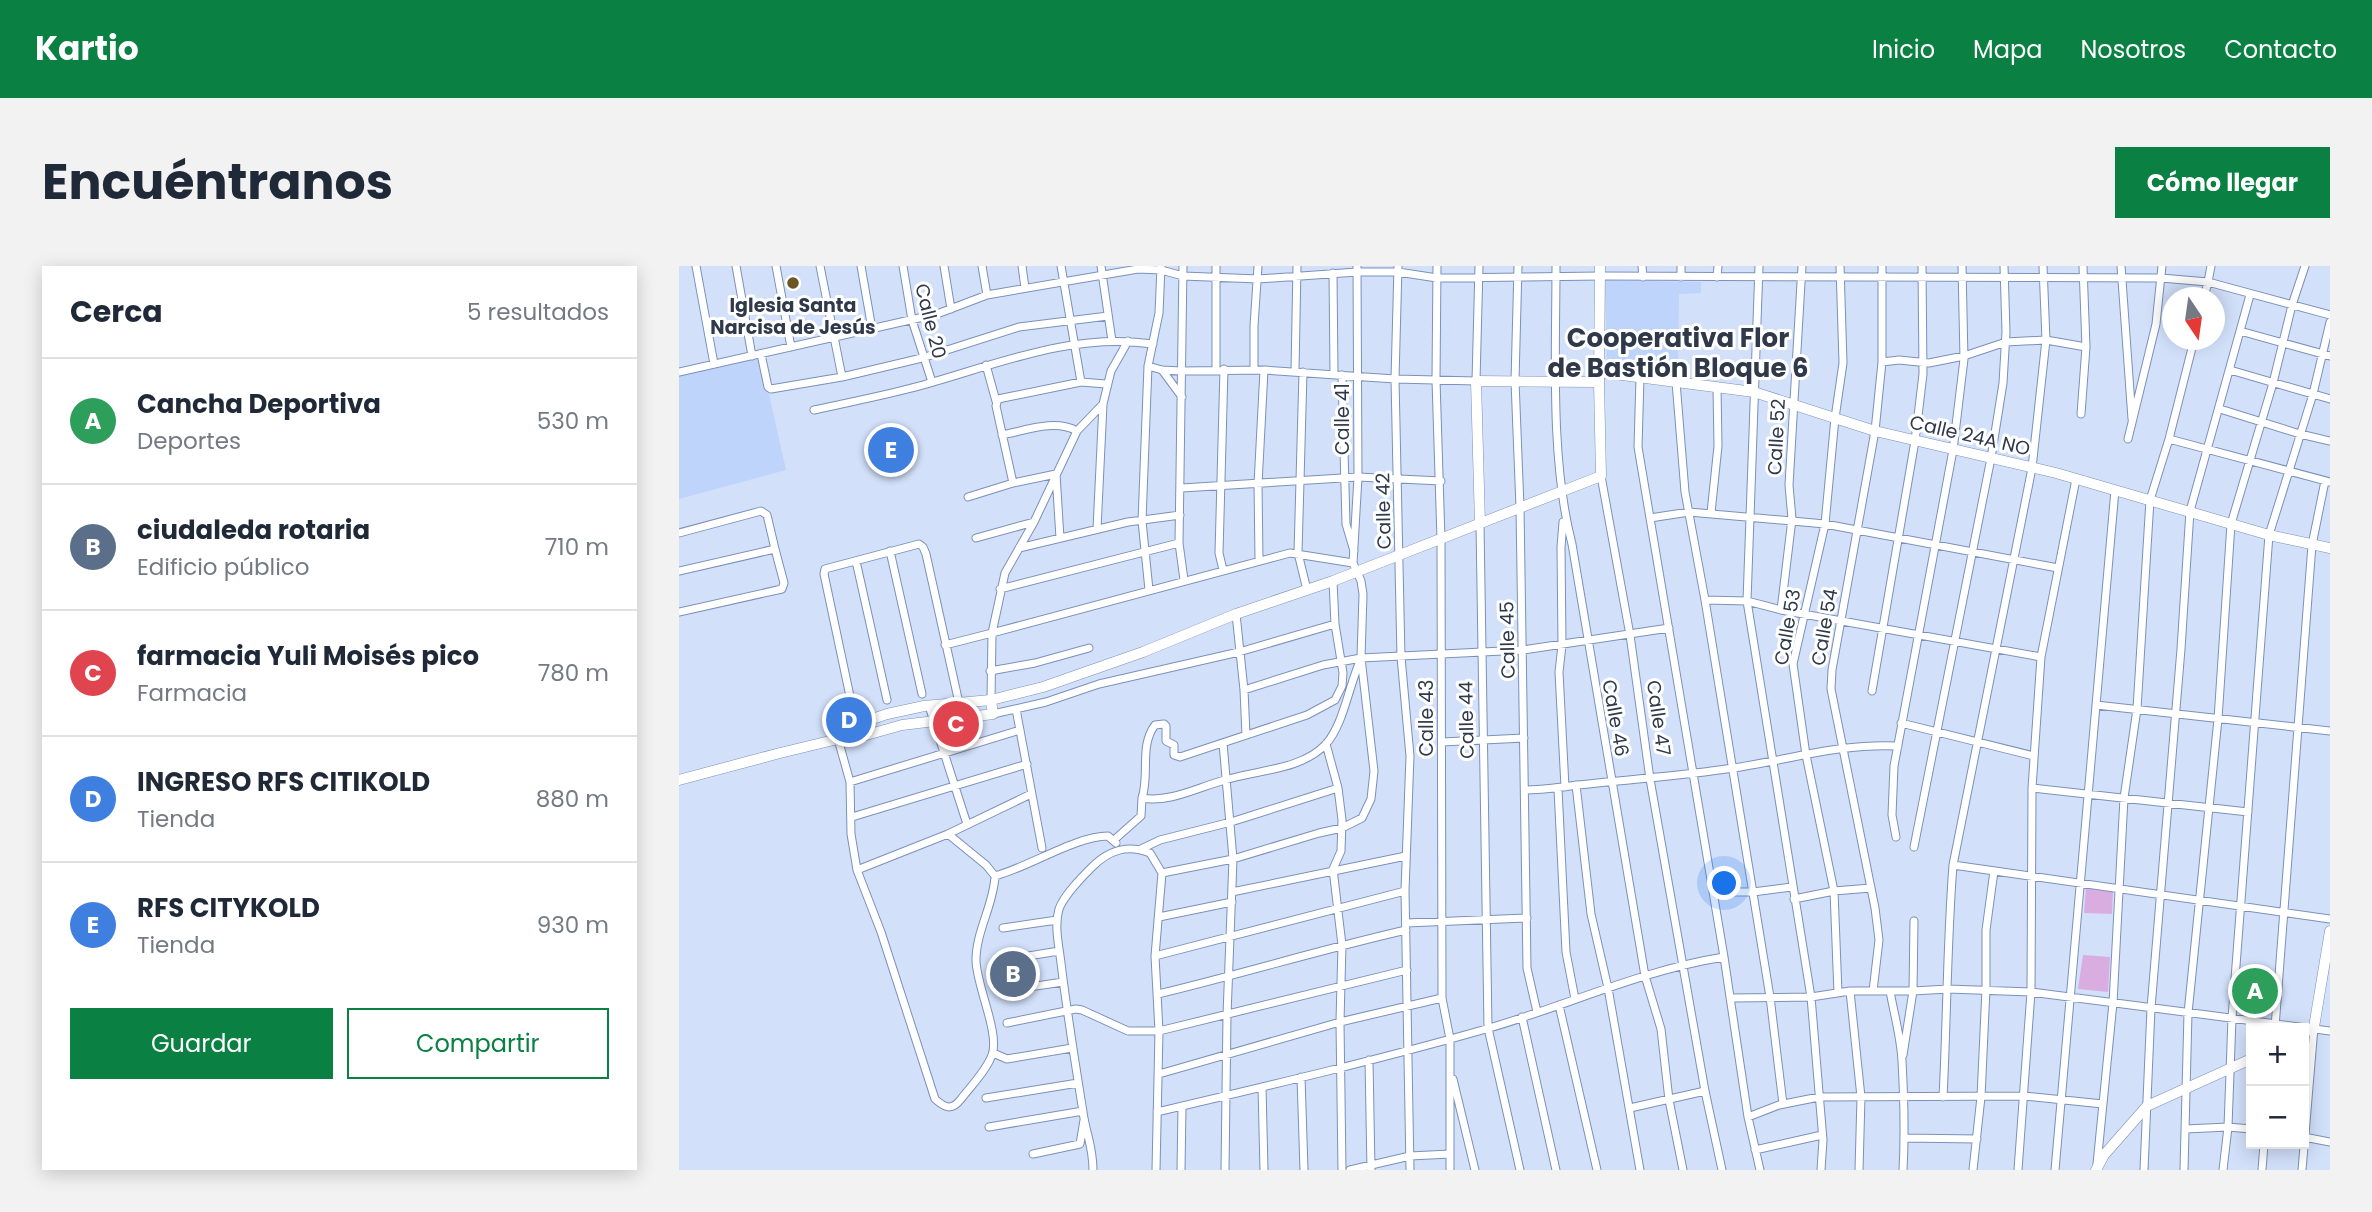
<!DOCTYPE html>
<html lang="es">
<meta charset="utf-8">
<style>
:root{--surface:#fff;--page:#f2f2f3;--text:#1f2937;--muted:#747a83;--line:#e0e1e3;--accent:#0b8043}
body{margin:0;font-family:Poppins,sans-serif;background:var(--page);color:var(--text)}
.controls{position:absolute;right:21px;bottom:21px;display:grid;overflow:hidden;border-radius:0px;box-shadow:0 4px 18px #0003}
.controls button{width:63px;height:63px;display:grid;place-items:center;padding:0;border:0;border-bottom:2px solid var(--line);background:var(--surface);color:var(--text);font:35px sans-serif}
.compass{position:absolute;left:1483px;top:21px;width:63px;height:63px;border-radius:50%;background:var(--surface);box-shadow:0 4px 18px #0003;rotate:167deg}
.you{position:absolute;left:1046px;top:618px;width:24px;height:24px;margin:-18px;border:5px solid #fff;border-radius:50%;background:#1a73e8;box-shadow:0 0 0 10px #1a73e833}
.badge{display:grid;place-items:center;width:46px;height:46px;border-radius:50%;background:var(--accent);color:#fff;font-size:23px;font-weight:700}
.pin{position:absolute;translate:-50% -50%;border:4px solid #fff;box-shadow:0 2px 7px #0006}
.list{margin:0;padding:0;list-style:none}
h2{display:flex;justify-content:space-between;align-items:center;height:91px;margin:0;padding:0 28px;font-size:30px}
h2 small{font-size:23px;font-weight:400;color:var(--muted)}
.list li{display:grid;grid-template-columns:46px 1fr auto;gap:21px;align-items:center;box-sizing:border-box;height:126px;padding:0 28px;border-top:2px solid var(--line)}
.list b{display:block;font-size:26px;white-space:nowrap}
.list p{margin:0;font-size:23px;white-space:nowrap;color:var(--muted)}
.list em{font-size:23px;font-style:normal;color:var(--muted)}
.actions{display:flex;gap:14px;padding:21px 28px}
.actions a{flex:1;padding:16px 0;border:2px solid var(--accent);border-radius:0px;text-align:center;font-size:24px;color:var(--accent)}
.actions .main{background:var(--accent);color:#fff}
.map{position:relative;flex:none;width:1651px;height:904px;overflow:hidden;border-radius:0px}
header{display:flex;align-items:center;gap:42px;box-sizing:border-box;height:98px;padding:0 35px;background:var(--accent);color:#fff}
header strong{font-size:33px}
nav{display:flex;gap:38px;margin-inline-start:auto;font-size:24px}
.intro{display:flex;align-items:center;justify-content:space-between;box-sizing:border-box;height:168px;padding:0 42px}
h1{margin:0;font-size:49px}
.button{padding:18px 32px;border-radius:0px;background:var(--accent);color:#fff;font-size:24px;font-weight:700}
main{display:flex;gap:42px;padding:0 42px}
aside{flex:1;background:var(--surface);border-radius:0px;box-shadow:0 4px 18px #0003}
.map>svg:first-child{display:block}
</style>
<header>
<strong>Kartio</strong>
<nav><a>Inicio</a><a>Mapa</a><a>Nosotros</a><a>Contacto</a></nav>
</header>
<div class="intro"><h1>Encuéntranos</h1><a class="button">Cómo llegar</a></div>
<main>
<aside>
<h2>Cerca<small>5 resultados</small></h2>
<ul class="list">
<li><span class="badge" style="background:#2e9e5b">A</span><div><b>Cancha Deportiva</b><p>Deportes</p></div><em>530 m</em></li>
<li><span class="badge" style="background:#5c6f8a">B</span><div><b>ciudaleda rotaria</b><p>Edificio público</p></div><em>710 m</em></li>
<li><span class="badge" style="background:#e0444e">C</span><div><b>farmacia Yuli Moisés pico</b><p>Farmacia</p></div><em>780 m</em></li>
<li><span class="badge" style="background:#3f7fe0">D</span><div><b>INGRESO RFS CITIKOLD</b><p>Tienda</p></div><em>880 m</em></li>
<li><span class="badge" style="background:#3f7fe0">E</span><div><b>RFS CITYKOLD</b><p>Tienda</p></div><em>930 m</em></li>
</ul>
<div class="actions"><a class="main">Guardar</a><a>Compartir</a></div>
</aside>
<div class="map">
<svg width="1651" height="904" viewBox="0 0 1651 904">
<rect width="100%" height="100%" fill="#d2e0fa"/>
<path fill="#bed4fb" d="M926,14l96,2v11l-22,1 -1,80 -71,-9z
M81,88l26,116 -107,29v-126z"/>
<path fill="#daade1" d="M1407,622l27,4 -1,22 -28,-1z
M1404,689l27,2 -2,35 -30,-3z
M1562,705l31,1 -2,43 -32,-5z"/>
<g fill="none" stroke-linecap="round" stroke-linejoin="round">
<g stroke="#7b91b9" stroke-width="9">
<path id="minor" d="M17,0l18,98
M57,0l16,90
M97,0l15,81
M141,0l22,111
M182,0l11,63
M224,0l9,54 20,62
M265,0l7,43
M303,0l5,29
M343,0l3,22
M382,0l20,116
M422,0l11,75
M504,0l-4,277 5,37
M719,0l-3,113 6,278 9,99 -5,135 5,279
M758,0l-1,114 5,159 1,459 8,41v131
M839,0l-3,115 5,126 7,461 10,44
M877,0c0,88 -6,193 16,278l73,432 16,53 8,71 14,70
M963,0l1,11
M1080,0l-12,335 64,396 12,143 -2,30
M1442,0l11,153
M482,1l-2,46 -11,53 14,4 19,1 83,-1 131,9 81,2 3,-115
M654,7l1,101
M1002,11v-11
M1038,11l1,-11
M1525,32l4,-16 122,33
M1561,65l90,25
M82,88l7,33 3,2 71,-12 80,-19 97,-31 89,-11
M1203,96l17,-2 30,3 35,-7 42,-14 40,-2 40,7
M307,99l10,36
M469,100l-6,155 7,69
M537,103v-103
M483,104l20,27
M575,104v-44l4,-60
M1551,104l100,29
M616,105l2,-105
M0,106l258,-58 50,-19 151,-26 23,1 22,6 75,3 99,-7h41l39,6 164,-2 560,2 47,4 3,-16
M624,106l-5,181 9,37
M663,109l4,149 8,27
M961,111l-2,70 86,510 24,160 12,53
M997,116l9,110 20,108 65,397 13,107
M1541,143l80,25 30,7
M135,144c36,-8 73,-15 109,-25 75,-21 150,-53 230,-41
M1402,148l5,-67 -3,-81
M323,169c25,-5 53,-16 75,-4
M1449,173l28,-115 6,-58
M1490,173l161,43
M922,210l29,159 20,144 55,312 17,79
M334,217l-17,-77 2,-7 83,-17 25,2
M503,222l176,-11 83,4
M289,231l45,-14 43,-9 4,64
M1032,247l7,-67 -1,-59
M971,252l39,-6 136,12 233,44
M884,256l-2,25 1,98 -3,27 6,115
M801,258l8,504 32,142
M418,263l6,-125 8,-33 17,-30
M0,267l82,-22 6,4 8,34
M297,272l58,-16
M340,282l109,-26 52,-7
M211,285l32,143
M580,293l-1,-75 6,-114
M177,295l31,139
M544,304l-4,-17 5,-184
M0,305l96,-22 9,34 -2,6 -103,23
M321,323l179,-46
M1026,334l42,1 34,9 260,47
M1102,344l11,-91 -3,-34 13,-219
M557,348l8,76 2,45
M266,379l47,-12 13,-60 29,-51 43,-91 26,-27
M311,405l45,-8 54,-15
M565,424l79,-25 38,-7 162,-8 146,-22
M1193,425l43,-250 8,-67 -1,-108
M312,434l1,-67 298,-80 63,10
M172,435l-27,-127 1,-5 94,-25 4,3 3,7 33,149
M1417,439l234,26
M250,440l38,118
M337,443l26,139
M314,448l53,-12 53,-18 140,-32 96,-28
M1222,457l133,33
M159,473l12,43 1,52 6,36 24,62 54,167c10,9 17,12 26,0 10,-13 25,-28 31,-44 8,-22 -16,-70 -16,-95 0,-29 18,-56 19,-84l-9,-11 -38,-31
M763,476l82,-4
M544,477l10,116 -6,156 -2,155
M647,478l12,44 4,32 -1,31 -8,18 9,76 -2,77 2,148
M171,516l170,-52
M897,519l15,129 17,74 32,182
M1353,522l216,24
M879,523l8,163 9,47
M846,524c18,0 35,-3 53,-5 52,-6 104,-9 155,-17 55,-8 108,-25 165,-22
M463,532c8,-24 -3,-52 13,-73l9,-1 2,2v15l8,4v10l6,2 127,-42 28,-15 7,-14 1,-13 -8,-49 -2,-43
M173,551l175,-53
M1217,571l-4,-22 2,-49 59,-316 11,-91 -2,-93
M435,574l27,-24 1,-18c28,5 56,-11 83,-18 32,-10 77,-10 101,-36 18,-20 23,-60 35,-85
M1235,581l77,-389 12,-75 3,-51 -2,-66
M462,583l19,-9 71,-18 107,-34
M1274,599l377,54
M178,604l91,-36 83,-40
M483,607l71,-14 86,-26 23,-5 20,-10 9,-19 3,-28 -13,-113 2,-64 -2,-13 -8,-18 5,-86 -1,-211
M316,610c34,-9 81,-40 113,-40l8,7
M553,626l174,-36
M1034,626h40l39,-5
M1115,633l40,-8 37,-3
M480,651l73,-15
M727,657l121,-5
M324,662l54,-8
M476,690l250,-65
M318,695l62,-10
M324,725l60,-9
M1171,725l11,106 -2,73
M1194,725l6,-51 -4,-32 -44,-219 1,-19 43,-239 7,-69v-96
M1211,725c4,23 11,47 12,70 2,36 3,73 1,109
M1159,727l-4,-102 -28,-136 -13,-91 32,-140 10,-106 8,-55 -3,-97
M479,728c83,-20 165,-45 248,-64
M1051,732l81,-1 39,-6h63l35,-2 83,3 299,39
M880,739l38,165
M843,751l34,153
M328,757l69,-14 6,1 46,21h31l248,-61
M1596,761l37,-482 13,-64
M314,787l14,6 65,-11
M1224,789l10,-64 1,-70
M690,794l2,110
M480,808l181,-52 102,-24
M622,811l3,93
M774,813l22,91
M583,821l2,83
M1264,831c4,-77 4,-155 10,-232l79,-397 14,-128 -3,-74
M307,832l92,-15
M951,842l75,-17
M478,846c110,-26 221,-52 329,-83 80,-23 156,-59 238,-72
M1069,851l31,-12 40,-8 205,-1 79,8
M310,861l94,-16
M1507,863l42,-2 23,2
M1625,871l26,5
M1226,872l72,1
M1076,884l67,-15
M354,888l47,-10 4,-24
M1418,898l16,-161 11,-205 13,-89 13,-209 19,-61 25,-99
M414,904c0,-24 -7,-36 -10,-58 -8,-50 -16,-99 -22,-149 -2,-17 -7,-37 -2,-54 5,-14 22,-31 33,-42 17,-17 35,-23 58,-14l12,20 -7,83 4,75 -3,139
M502,904l1,-64
M671,904l60,-14 40,-2
M1294,904l8,-73 5,-108v-59l8,-59
M1339,904l13,-178 1,-204 9,-131 35,-178
M1376,904l60,-680
M1465,904l7,-162 30,-359 9,-138 60,-216
M1505,904l4,-157 30,-294 13,-195 42,-141 19,-78 13,-39
M1544,904l5,-43 4,-109 37,-483 44,-141 17,-72
M1583,904l2,-26
M1623,904l12,-143"/>
</g>
<g stroke="#7b91b9" stroke-width="11">
<path id="tertiary" d="M920,106l155,20 121,39 181,42 213,62 61,13
M801,258l-4,-143 123,1
M159,473l11,-12 38,-13 37,-8 67,-6 52,-13 100,-35 93,-38 97,-33 268,-105 -2,-94 1,-116
M0,514l101,-27 58,-14h14l50,-14 91,-11 -2,-14
M1625,767l10,-6 16,-96
M1417,904l8,-15 43,-49 104,-47"/>
</g>
<use href="#minor" stroke="#fff" stroke-width="7"/>
<use href="#tertiary" stroke="#fff" stroke-width="10"/>
</g>
<circle fill="#6d5525" stroke="#fff" stroke-width="2.5" cx="114" cy="17" r="7"/>
<g text-anchor="middle" stroke-width="6" stroke-linejoin="round" paint-order="stroke">
<g font-size="19" font-weight="bold" fill="#2f394a" stroke="#fff">
<text x="114" y="46">Iglesia Santa<tspan x="114" dy="22">Narcisa de Jesús</tspan></text>
</g>
<g font-size="19" fill="#2f394a" stroke="#fff">
<text transform="translate(252 55) rotate(76)" y="7">Calle 20</text>
<text transform="translate(663 153) rotate(-90)" y="7">Calle 41</text>
<text transform="translate(1291 169) rotate(13)" y="7">Calle 24A NO</text>
<text transform="translate(1097 171) rotate(-87)" y="7">Calle 52</text>
<text transform="translate(704 245) rotate(-91)" y="7">Calle 42</text>
<text transform="translate(1108 361) rotate(-80)" y="7">Calle 53</text>
<text transform="translate(1145 361) rotate(-80)" y="7">Calle 54</text>
<text transform="translate(828 374) rotate(-91)" y="7">Calle 45</text>
<text transform="translate(747 452) rotate(-90)" y="7">Calle 43</text>
<text transform="translate(937 452) rotate(80)" y="7">Calle 46</text>
<text transform="translate(980 452) rotate(82)" y="7">Calle 47</text>
<text transform="translate(787 454) rotate(-91)" y="7">Calle 44</text>
</g>
<g font-size="26" font-weight="bold" fill="#2f394a" stroke="#fff">
<text x="999" y="81">Cooperativa Flor<tspan x="999" dy="30">de Bastión Bloque 6</tspan></text>
</g>
</g>
</svg>
<div class="controls">
<button>+</button>
<button>−</button>
</div>
<svg class="compass" viewBox="-18 -18 36 36"><path d="M0-13l5 13h-10z" fill="#e53935"/><path d="M0 13l5-13h-10z" fill="#747a83"/></svg>
<div class="you"></div>
<div class="pin badge" style="left:1576px;top:725px;background:#2e9e5b">A</div>
<div class="pin badge" style="left:334px;top:708px;background:#5c6f8a">B</div>
<div class="pin badge" style="left:277px;top:458px;background:#e0444e">C</div>
<div class="pin badge" style="left:170px;top:454px;background:#3f7fe0">D</div>
<div class="pin badge" style="left:212px;top:184px;background:#3f7fe0">E</div>
</div>
</main>
